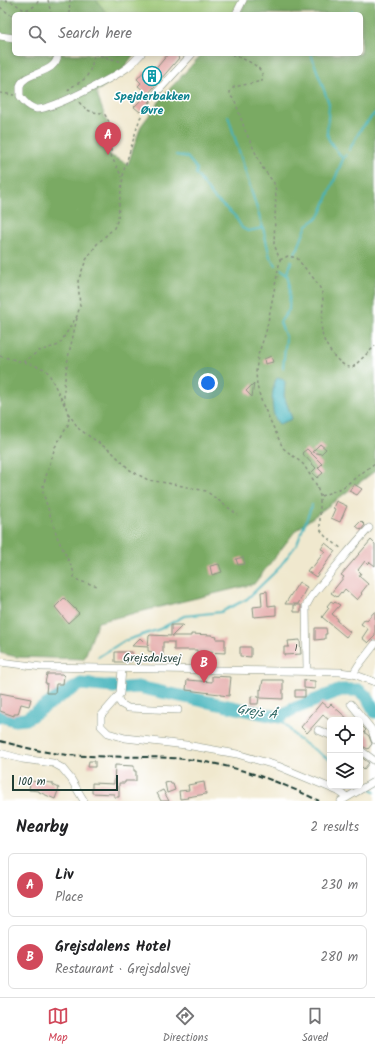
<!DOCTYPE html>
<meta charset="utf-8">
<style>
:root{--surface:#fff;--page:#f2f2f2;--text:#202124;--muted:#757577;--line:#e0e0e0;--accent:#d1495b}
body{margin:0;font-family:Kalam,sans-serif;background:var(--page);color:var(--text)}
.controls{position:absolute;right:12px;bottom:12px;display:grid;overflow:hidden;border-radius:6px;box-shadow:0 2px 10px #0003}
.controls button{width:36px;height:36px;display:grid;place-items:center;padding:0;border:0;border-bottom:1px solid var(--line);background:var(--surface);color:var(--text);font:20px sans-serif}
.scale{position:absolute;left:12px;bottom:10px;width:106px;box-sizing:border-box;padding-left:4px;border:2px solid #1f3d34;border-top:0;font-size:11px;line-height:14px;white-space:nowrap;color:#1f3d34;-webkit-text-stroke:3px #fff;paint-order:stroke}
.you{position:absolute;left:208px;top:383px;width:14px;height:14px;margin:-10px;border:3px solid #fff;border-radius:50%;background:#1a73e8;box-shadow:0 0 0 6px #1a73e833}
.badge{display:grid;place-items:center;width:26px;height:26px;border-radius:50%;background:var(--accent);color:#fff;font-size:13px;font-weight:700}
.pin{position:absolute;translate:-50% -33px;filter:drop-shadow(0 1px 2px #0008)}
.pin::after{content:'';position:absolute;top:21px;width:14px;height:12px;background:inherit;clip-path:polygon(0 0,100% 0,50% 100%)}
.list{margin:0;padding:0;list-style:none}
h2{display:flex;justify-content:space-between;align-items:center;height:52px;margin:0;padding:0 16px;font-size:17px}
h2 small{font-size:13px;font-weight:400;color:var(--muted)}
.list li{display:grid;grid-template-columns:26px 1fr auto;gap:12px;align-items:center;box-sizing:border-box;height:64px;margin:0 8px 8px;padding:0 8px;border:1px solid var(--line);border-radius:6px}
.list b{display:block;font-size:15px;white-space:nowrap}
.list p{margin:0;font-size:13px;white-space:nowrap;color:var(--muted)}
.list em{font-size:13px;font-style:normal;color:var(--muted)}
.icon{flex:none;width:22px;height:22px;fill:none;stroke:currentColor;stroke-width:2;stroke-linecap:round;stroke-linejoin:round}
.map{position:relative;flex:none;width:375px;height:801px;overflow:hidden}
.search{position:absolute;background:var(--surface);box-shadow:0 2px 10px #0003;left:12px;right:12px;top:12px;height:44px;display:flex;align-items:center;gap:10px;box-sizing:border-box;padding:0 14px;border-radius:6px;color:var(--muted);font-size:15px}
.sheet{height:196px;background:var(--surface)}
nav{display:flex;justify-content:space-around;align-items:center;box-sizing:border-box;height:56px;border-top:1px solid var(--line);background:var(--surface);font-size:11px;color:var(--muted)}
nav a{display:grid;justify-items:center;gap:2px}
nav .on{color:var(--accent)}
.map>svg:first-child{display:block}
</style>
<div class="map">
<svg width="375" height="801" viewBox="0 0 375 801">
<rect width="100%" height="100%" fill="#fff"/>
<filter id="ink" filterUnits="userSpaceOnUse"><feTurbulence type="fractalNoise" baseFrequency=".025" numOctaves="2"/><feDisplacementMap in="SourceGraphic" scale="8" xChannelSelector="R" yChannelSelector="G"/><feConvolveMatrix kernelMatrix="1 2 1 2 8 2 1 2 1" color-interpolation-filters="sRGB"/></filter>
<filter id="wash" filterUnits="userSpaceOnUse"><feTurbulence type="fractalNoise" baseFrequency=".012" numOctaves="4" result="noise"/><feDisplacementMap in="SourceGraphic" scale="16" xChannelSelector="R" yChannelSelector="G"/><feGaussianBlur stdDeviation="0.9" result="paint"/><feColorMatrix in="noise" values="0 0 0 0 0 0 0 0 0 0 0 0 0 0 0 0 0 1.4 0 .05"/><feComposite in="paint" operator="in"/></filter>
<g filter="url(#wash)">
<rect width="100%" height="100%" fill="#f0e8ce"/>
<path fill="#99c471" stroke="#5c8052" d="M96,0h143l1,1 -8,13h-125z"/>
<path fill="#7aaa63" stroke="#4c744c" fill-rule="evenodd" d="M0,0h96l11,14h-93v40h120l-16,22 -22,16 12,33 1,30 19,9 13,-38 24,-32 37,-40h159v-40h-121l6,-14h129v471l-79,59 -42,54 -156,38 -14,37 -67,-2 -17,-4zM276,379l9,3 -1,14 8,22 -13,6c-10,-9 -7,-34 -3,-45z"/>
<path fill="#43b3bb" stroke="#317878" d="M277,378h5l3,4 -1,14 8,23 -13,5c-9,-8 -8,-37 -2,-46z"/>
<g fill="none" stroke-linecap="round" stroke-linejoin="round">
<path stroke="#43b3bb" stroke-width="2" d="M347,14l5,-3
M311,54l18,50 -2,29 2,7 14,19
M228,116l35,112
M349,150l12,-21 14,-16
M176,155l11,2 10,12 -1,5 18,24 21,18 7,12 6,3 15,-3 7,29 6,8
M294,254l4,-6 9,-23 9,-6 5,-6 22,-54 3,-4
M281,269l7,5
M283,368l3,-30 -6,-16 9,-12 1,-28 -2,-8 3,-13
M98,657l26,-16 36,-12 24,-13 37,-4 26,-13 30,-29 20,-26 15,-39
M279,717l19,22 32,21
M360,779l15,13"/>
<path stroke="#43b3bb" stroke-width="13" d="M126,688l12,-1 141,30 12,-7 50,-20h17l9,7 8,15
M0,716l15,4 11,-1 33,-22 22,-13 33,3"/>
</g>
<g id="blocks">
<path fill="#e5aaa9" d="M168,54h7l4,4 -31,36 -10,-8 3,-3 -4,-4 7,-8 3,2 4,-5 3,3z
M146,95l5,5 -11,12 -6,-5z
M271,356l2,6 -8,2 -1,-5z
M254,383l-2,14 -6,-6z
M320,444l6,5 -5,5 -9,-2z
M307,449l15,15 -4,4 5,5 -6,5 -5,-6 4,-4 -14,-15z
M354,484l8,5 -5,6 -8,-4z
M336,501l11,5 -7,16 -9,-4 4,-9 -2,-1z
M361,521l4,4 -4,5 -5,-4z
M371,540l4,4v22l-5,-4 -2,2 -3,-3 -7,9 3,3 -2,3 9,8 -7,9 1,1 -5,6 -12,-11 -3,4 -1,-1 -4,5 -6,-4 13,-16 -3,-2z
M325,543l10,8 -19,26 -9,-6 3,-4 2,1 13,-17 -4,-2z
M243,557l2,7 -7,1 -2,-6z
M219,564l3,8 -10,3 -2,-9z
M299,582l8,5 -9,17h-13z
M267,591l1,15 8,-1v10l-22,2 -1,-10 9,-1 -1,-14z
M64,598l15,15 -11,10 -13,-16z
M331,601l3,2 1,-1 5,3 -8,9 6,5 -1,2 13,11 -4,5 -24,-20 7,-9 -2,-2z
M294,605h7v7h-7z
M375,611v25l-7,7 -6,-5 6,-9 -7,-5 4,-5 2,1z
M171,625h12l-11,11h19v-2l21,1v1l5,1 -1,2h9v14l-19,-1v5h-9v-7h-23v-8h-11v15h-10v-5l-5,-1v-4l-16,-1 8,-8 8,8 1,-10 1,-1 21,1z
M315,628h11l1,6h-2v5l-10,1z
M300,640l1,14 -17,1v-8h5l-1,-6z
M240,647h11v10l-11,-1z
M115,652h17v10h-17z
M47,674h15l2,2 -1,8h-7l-1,9h-9l1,-10h-2z
M212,676l19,1 -2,19 -9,-1v-1l-34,-4 1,-10 25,2z
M263,680h20v19l-23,-1v-9l1,1z
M304,680l11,1v8l-11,-1z
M295,690h10v7h-10z
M0,693l31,6 -2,7 -8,-2 -3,10h-4v2l-14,-5z
M251,696l8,1 -1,7h-7z
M322,702l6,5 3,-3 18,16h-20l-6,-5 -16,18 -6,-6z
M362,726l4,4 -2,2 5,4 3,8 -4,5 -8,-4v-17z
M360,756l9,7 -5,6 -4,-4z
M89,761h6v6h-7z
M115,765l19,1v5h2v10h-11v2h-6v14h-5v-3l-22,-1v-10l22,1z
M30,781l23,2v2l6,3 -4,11 -16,-7v-1l-10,-1z
M170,782l1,2h2l2,6 -8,3 -2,-10z
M204,782l2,12 -19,3 1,1 -8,1 -1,-8 10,-1 -1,-5z
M163,790l6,11h-8l-4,-8z"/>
</g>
</g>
<g filter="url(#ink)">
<use href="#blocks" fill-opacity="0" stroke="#889281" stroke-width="1"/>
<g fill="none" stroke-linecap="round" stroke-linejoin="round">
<g stroke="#889281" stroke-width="8">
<path id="minor" d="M236,14l7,-14
M0,36l14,2
M58,54c-2,22 -33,16 -38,32 0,3 0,7 0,10 4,6 9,11 16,13 14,2 80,-33 92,-42 5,-4 9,-9 13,-13
M157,92l35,-38
M0,662l42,5 298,5 13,2 22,8
M122,669l-2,25 -19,22v10l7,7 17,5 61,7 51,9 41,12 60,25 9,6
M307,672l-1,-66 5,-9 36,-44 22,-25
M353,674l5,-8 17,-22
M117,697l4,7 7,4 50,2
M351,704l21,26 3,10
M318,730l12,5
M360,750l15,11
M0,753l22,6 31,4 9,5 9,11 13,22
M341,801l34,-20"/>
</g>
<path stroke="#889281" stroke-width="1.5" stroke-dasharray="3 3" stroke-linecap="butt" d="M5,0l9,3 10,7c7,-1 12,-4 15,-10
M48,0l3,14
M0,7l9,7 5,2
M69,14l1,-14
M94,54l29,8
M232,54c10,5 35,12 30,27l-28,6 -4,5v3l5,6 10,29 17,37 12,16 2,8 -2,53 6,16 -14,72 -8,23 -2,17 1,14 5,17 21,45 20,16 13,20 4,12v33l5,7 17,13
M68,91c4,-6 10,-7 15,-11 7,-5 10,-18 11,-26
M0,93l14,2
M79,102c7,9 13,11 25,11l5,9 2,7v27l11,21
M280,260l8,-4 9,2c7,10 22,24 25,35 3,13 -2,28 0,40 2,12 18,36 31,34l22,-21
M77,318l-9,40 -4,28v14l5,18 -1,7 -13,22 -12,39v7l15,46 15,31 1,7 5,4 19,5
M0,356l23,6 16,-11 20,-6 18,-29 3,-10 -2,-25 8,-21 11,-16 17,-16 4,-9 1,-15 5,-34 16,-52 14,-21
M24,362l21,7 4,5 17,34
M68,413l11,16 33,23 18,18 18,10 30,5 28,6 32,24
M321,496l21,-8 33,-25"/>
<use href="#minor" stroke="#fff" stroke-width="7"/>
<path stroke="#1f3d34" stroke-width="2" stroke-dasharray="6 3" stroke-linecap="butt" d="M0,741c23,6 45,12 68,14 42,3 84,0 125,5 44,6 86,21 126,41"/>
</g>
</g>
<defs>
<g id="building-ring" transform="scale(1)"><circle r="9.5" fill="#fff" stroke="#0f9aa8" stroke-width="1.5"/><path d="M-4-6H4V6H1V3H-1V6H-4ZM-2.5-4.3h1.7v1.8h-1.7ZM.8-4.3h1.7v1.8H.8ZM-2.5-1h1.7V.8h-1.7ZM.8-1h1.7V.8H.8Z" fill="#0f9aa8"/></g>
</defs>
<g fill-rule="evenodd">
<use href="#building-ring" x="152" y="76"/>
</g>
<g text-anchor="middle" stroke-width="3" stroke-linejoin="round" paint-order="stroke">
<g font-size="10" fill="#505851">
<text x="296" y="651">1</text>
</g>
<g font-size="12" font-weight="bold" fill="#0d838f" stroke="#fff">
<text x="152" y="100">Spejderbakken<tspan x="152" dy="14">Øvre</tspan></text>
</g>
<g font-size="12" fill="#1f3d34" stroke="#fff">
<text transform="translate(152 658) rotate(1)" y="4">Grejsdalsvej</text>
</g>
<g font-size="13" font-style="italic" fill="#2c6663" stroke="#fff">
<text transform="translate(257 711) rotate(9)" y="5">Grejs Å</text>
</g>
</g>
</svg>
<div class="controls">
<button><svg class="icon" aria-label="locate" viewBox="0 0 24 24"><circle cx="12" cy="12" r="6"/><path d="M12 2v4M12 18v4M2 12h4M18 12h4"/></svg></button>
<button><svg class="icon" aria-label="layers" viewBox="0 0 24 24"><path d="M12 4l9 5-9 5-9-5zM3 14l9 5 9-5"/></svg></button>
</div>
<div class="scale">100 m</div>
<div class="you"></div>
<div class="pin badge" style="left:108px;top:155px">A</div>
<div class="pin badge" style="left:204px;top:683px">B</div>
<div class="search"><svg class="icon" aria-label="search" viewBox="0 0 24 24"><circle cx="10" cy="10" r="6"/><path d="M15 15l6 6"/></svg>Search here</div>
</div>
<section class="sheet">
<h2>Nearby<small>2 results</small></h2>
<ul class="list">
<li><span class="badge">A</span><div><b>Liv</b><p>Place</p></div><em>230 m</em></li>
<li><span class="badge">B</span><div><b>Grejsdalens Hotel</b><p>Restaurant · Grejsdalsvej</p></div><em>280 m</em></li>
</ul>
</section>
<nav>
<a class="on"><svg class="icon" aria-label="map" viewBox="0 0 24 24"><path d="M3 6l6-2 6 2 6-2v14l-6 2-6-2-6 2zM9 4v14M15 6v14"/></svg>Map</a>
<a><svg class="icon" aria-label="directions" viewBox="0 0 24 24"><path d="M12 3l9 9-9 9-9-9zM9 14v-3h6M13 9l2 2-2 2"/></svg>Directions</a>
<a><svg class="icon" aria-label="saved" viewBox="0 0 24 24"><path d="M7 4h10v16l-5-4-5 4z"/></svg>Saved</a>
</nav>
